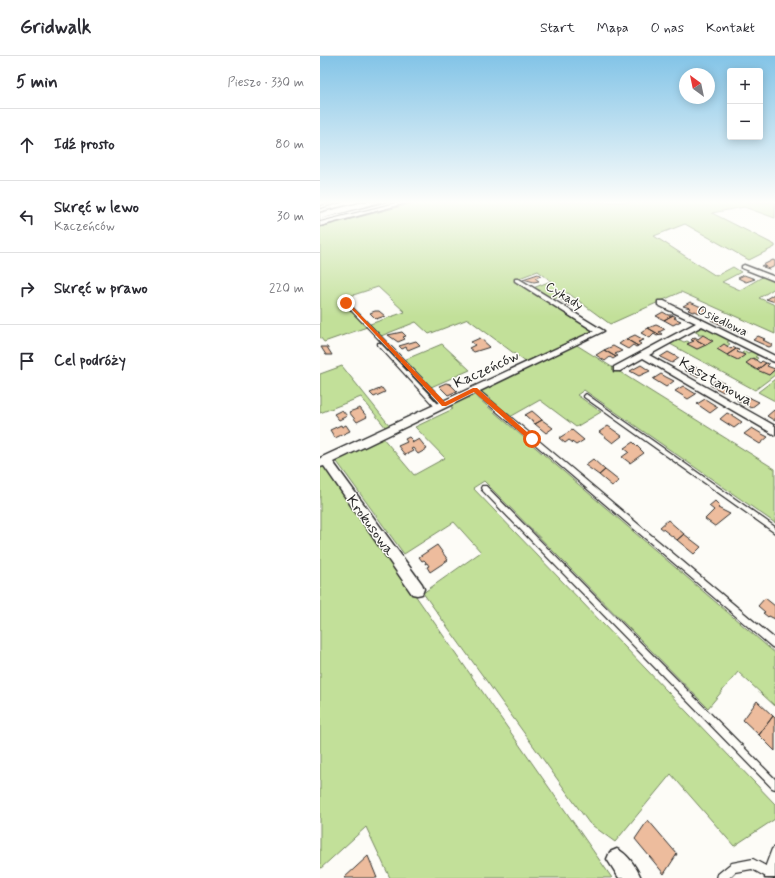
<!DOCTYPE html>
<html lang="pl">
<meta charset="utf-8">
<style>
:root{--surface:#fff;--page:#f2f2f3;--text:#2b2b33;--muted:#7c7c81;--line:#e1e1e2}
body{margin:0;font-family:Mynerve,sans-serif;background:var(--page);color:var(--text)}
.controls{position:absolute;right:12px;top:12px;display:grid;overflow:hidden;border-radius:4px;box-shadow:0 2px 10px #0003}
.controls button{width:36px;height:36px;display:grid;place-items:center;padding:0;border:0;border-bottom:1px solid var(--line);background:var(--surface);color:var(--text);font:20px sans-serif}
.compass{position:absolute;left:359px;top:12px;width:36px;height:36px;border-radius:50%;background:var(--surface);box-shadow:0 2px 10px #0003;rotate:327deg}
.stop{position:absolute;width:12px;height:12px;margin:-9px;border:3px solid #ea580c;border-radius:50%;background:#fff}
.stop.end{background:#ea580c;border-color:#fff;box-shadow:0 1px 4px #0008}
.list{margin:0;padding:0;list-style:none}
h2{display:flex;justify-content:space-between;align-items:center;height:52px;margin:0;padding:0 16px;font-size:17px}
h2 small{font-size:13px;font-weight:400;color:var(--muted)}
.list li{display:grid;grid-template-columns:26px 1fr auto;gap:12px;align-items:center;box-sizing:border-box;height:72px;padding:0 16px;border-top:1px solid var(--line)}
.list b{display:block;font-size:15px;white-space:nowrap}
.list p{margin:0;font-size:13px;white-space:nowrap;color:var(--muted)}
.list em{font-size:13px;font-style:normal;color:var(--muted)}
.icon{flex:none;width:22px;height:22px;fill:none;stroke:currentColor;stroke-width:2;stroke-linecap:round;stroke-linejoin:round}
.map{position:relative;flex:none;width:455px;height:822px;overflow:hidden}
header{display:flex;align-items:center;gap:24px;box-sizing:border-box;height:56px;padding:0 20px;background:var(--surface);border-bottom:1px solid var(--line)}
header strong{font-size:19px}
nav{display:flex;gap:22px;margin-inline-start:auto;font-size:14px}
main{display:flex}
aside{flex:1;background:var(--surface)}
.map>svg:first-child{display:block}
</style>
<header>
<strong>Gridwalk</strong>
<nav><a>Start</a><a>Mapa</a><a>O nas</a><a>Kontakt</a></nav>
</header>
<main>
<aside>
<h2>5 min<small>Pieszo · 330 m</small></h2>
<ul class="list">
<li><svg class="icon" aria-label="ahead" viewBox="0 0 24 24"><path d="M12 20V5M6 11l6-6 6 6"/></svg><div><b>Idź prosto</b></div><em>80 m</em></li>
<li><svg class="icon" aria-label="left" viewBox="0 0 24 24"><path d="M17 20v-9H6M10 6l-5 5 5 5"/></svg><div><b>Skręć w lewo</b><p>Kaczeńców</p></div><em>30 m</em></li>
<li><svg class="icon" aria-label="right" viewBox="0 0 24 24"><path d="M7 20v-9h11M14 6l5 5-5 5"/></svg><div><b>Skręć w prawo</b></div><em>220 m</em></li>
<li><svg class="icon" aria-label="arrive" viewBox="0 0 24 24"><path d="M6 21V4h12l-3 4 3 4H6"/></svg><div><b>Cel podróży</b></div></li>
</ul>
</aside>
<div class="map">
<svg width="455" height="822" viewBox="0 0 455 822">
<rect width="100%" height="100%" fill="#fdfcf7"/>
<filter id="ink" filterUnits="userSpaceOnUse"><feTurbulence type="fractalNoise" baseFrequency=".025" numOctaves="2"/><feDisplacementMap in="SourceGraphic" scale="8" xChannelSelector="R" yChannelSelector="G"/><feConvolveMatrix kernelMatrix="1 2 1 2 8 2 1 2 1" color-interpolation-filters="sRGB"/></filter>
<g filter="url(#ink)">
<path fill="#c2e099" stroke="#768662" d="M98,146h357v16l-31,-11 -32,6 63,32v2l-26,13 -64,-36 -31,12 62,40 17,-9 8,5 -19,10 18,8 24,-14 11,5v7l-16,10 16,7v29l-94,-42 -71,32 -42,-31 -16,7 -19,-12 18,-7 -13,-10 -24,9 82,51 -69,32 -59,-44 -39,15 -13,-12 -35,14 -11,-12 35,-12 -27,-25 -37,12 26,28 -43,15 -4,-5v-110z
M379,272h8l24,12 -4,2 3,2 -3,2 -3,-1 -7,4 21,11 7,-5 -3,-2 3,-2 3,2 4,-2 7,3 -4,3 3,1 -2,2 -3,-2 -7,6 23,11 6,-5v5l-20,15 -85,-46 8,-5 6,3 3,-1 2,1 -1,2 9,5 12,-6 -6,-8h-5l1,-1 -5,-3z
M122,288l28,26 -39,17 -27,-27z
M255,288l200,125v54l-191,-133 -7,5 24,17 -25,15 -36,-27 -30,17 -33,-27z
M22,310l48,60 -4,2 -25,-31 -41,16v-39z
M455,323v22l-17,-9z
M152,337l303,260v53l-37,-34 -30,36 -224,-227 -11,7 302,316v15l-41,27 -63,-72 -56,68 -26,-19 -166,-230 58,-41 -27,-30 -50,32 -69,-95 47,-22 32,38 31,-17 -30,-31 38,-18 -4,-5z
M4,408l288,414h-222l-24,-51 -46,42v-403z"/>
<path fill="#edbc9d" stroke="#2b2b2b" d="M453,204l2,1v5l-6,3 -6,-2 3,-1h-5z
M218,218l3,2 -6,2 4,3 -5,1 -11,-3z
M424,219l11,4 -9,3 -8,-4z
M454,238l1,8 -9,-3 5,-3z
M246,242l2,1 7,4 -6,3 -8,-6z
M370,246l18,8 -7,4 -6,-3 -2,1 -5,-2 2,-2 -7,-2z
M55,255h4l6,5 -9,3 -6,-6z
M343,256l5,3h5l-9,5 -8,-4z
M353,259l3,2 -2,1 7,3 -8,4 -9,-5z
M397,261l6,3h-1l8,4 -4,3 -15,-7z
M410,268l9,5 8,2 -6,3 -15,-7z
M336,269l9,4 -6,3 3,2 -2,1 -12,-7z
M328,272l12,7 -3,1 -3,-2 -4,4 -9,-5z
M82,276l4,4 -3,1 2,2 -7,3 -10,-7z
M315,279l9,5 -6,2 3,2 -3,2 -12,-7z
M383,279l10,6 -7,4 -13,-7 2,-1 3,2z
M438,280l7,3 -2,1 10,5 -4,2 -16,-7z
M160,282l10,9 -16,5 -5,-4 6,-3 -4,-3z
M373,282l13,7 -9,4 -10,-5 7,-3 -3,-1z
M306,283l12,7 -2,1 -3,-2 -5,4 -9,-5z
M96,285l4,4 -12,5 -2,-3 -4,2 -3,-3z
M404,288l7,5 2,-2 3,2 -9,6 -10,-6z
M293,290l9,5 -7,3 3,2 -2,1 -12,-7z
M1,291h6l5,8h-6z
M416,293l3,1 -2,2 8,3 -7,5 -11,-5z
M284,294l12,7 -3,2 -3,-2 -5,4 -9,-6z
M348,296l11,6 -7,5 -12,-6z
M433,302l7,5 2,-2 4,2 -9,7 -11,-7z
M446,307l3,1 -2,2 8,3 -6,6 -12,-5z
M321,309l9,6 -11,5 -9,-5z
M371,309l13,7 -7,5 -13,-7z
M341,318l5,3 8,4 -8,6 -13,-8z
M397,323l13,8 -7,5 -13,-7z
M126,327l4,1 7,7 -9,4 -9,-9z
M363,330l8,5 5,3 -8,5 -13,-8z
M62,332l3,4 -11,5 -4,-4z
M424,339l15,7 -8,6 -14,-8z
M385,343l8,5 5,3 -8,6 -13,-9z
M40,352l7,9 -10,5 -8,-10z
M22,354l5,6 -8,4 -5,-6z
M454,354l1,1v10l-8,-5z
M212,355l7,6 3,3 -7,4 -10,-9z
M407,357l6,3 9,6 -8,6 -14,-9z
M222,364l3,2 8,6 -7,5 -11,-9z
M21,369l1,2 4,-2 4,6 -15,7 -5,-8z
M288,370l14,10 -9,7 -14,-11z
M432,372l10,6 6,3 -8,7 -16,-10z
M252,374l12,10 -8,5 -7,-5 -4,3 -6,-5z
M89,381l4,4 -1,2 7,-4 8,10 -9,5 -5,-6 -2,1 2,2 -8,4 -7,-9 9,-4 -2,-3z
M313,386l11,11 -14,10 -8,-6 7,-5 -5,-4z
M273,403l12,11 -6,5 -14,-10z
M285,414l4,3 10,8 -7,5 -13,-11z
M395,445l5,5 -2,2 12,6 -15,12 1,1 -11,-8 9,-9 -5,-4z
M348,464l16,14 -7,6 -17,-13z
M364,478l17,13 -7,7 -17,-14z
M117,489l11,15 -18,12 -3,-5 2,-1 -2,-3 -2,1 1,-2 -2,-2 -2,1 -3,-4z
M445,542l10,8v13l-6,-3 -1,1 -5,-4 2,-1 -7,-6z
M437,645l16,15 -14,19 -16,-15z
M453,660l2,2v33l-16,-16z
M328,764l29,34 -13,20 -29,-35z
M48,800l9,22h-33z"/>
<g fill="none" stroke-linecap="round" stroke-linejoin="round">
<g stroke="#2b2b2b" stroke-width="2.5">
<path id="service" d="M16,146h5l-21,6v-2z
M69,146h5l-74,19v-2z
M25,246h2l99,101v2h-4l-97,-101z
M58,287h2l60,63v2h-4l-58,-63z
M153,333h4l298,250v9l-3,-1 -299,-256z
M266,338l189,133v6l-191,-136v-1z
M162,430h4l289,293v10l-3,-1 -290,-298 -1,-2z
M455,791v31h-7l-16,-9 -17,3 -6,6h-12l1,-4 11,-9 3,-2 21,-4 13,7v-1l6,-16z"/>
</g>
<g stroke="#2b2b2b" stroke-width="3">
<path id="minor" d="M80,146h9l-89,24v-4z
M424,209l31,12v4l-33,-13v-2z
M195,223h4l85,52 -271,131 89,122 2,5 -2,5 -5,1 -5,-1 -88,-128 -4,1v-9l274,-127 -79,-50z
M338,245h6l111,55v6l-3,-1 -70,-35 -53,29 126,71v9l-132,-77 -23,13h-6v-4l82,-44 -38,-18z
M297,793c11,5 19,18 24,29h-22l-12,-19 3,-7z
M454,810l1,12h-10l2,-9z"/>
</g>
<g stroke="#2b2b2b" stroke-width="3">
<path id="motorway" d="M44,146h16l-60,17v-6z"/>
</g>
<use href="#service" fill="#fdfcf7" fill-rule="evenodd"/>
<use href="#minor" fill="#fdfcf7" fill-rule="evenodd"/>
<use href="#motorway" fill="#fdfcf7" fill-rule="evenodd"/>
</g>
</g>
<linearGradient id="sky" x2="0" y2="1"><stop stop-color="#83c4e7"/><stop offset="0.56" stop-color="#fefefb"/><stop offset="1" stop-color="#fefefb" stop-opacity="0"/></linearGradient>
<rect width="455" height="261" fill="url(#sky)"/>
<path fill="#ea580c" d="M25,246h3l97,100 28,-14h4l57,50v3h-4l-56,-49 -28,14h-4z"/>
<g text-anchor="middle" stroke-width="3" stroke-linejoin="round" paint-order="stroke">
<g font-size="13" fill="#2b2b2b" stroke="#fdfcf7">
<text transform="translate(245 239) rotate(32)" y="5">Cykady</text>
<text transform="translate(403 264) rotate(26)" y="5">Osiedlowa</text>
</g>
<g font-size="15" fill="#2b2b2b" stroke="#fdfcf7">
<text transform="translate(166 313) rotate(-25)" y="5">Kaczeńców</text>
<text transform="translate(396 325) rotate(30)" y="5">Kasztanowa</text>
<text transform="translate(51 469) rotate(54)" y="5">Krokusowa</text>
</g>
</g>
</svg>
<div class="controls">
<button>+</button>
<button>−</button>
</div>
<svg class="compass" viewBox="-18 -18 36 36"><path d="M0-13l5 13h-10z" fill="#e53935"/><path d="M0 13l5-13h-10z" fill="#7c7c81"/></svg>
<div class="stop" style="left:212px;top:383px"></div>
<div class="stop end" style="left:26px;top:247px"></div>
</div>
</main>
